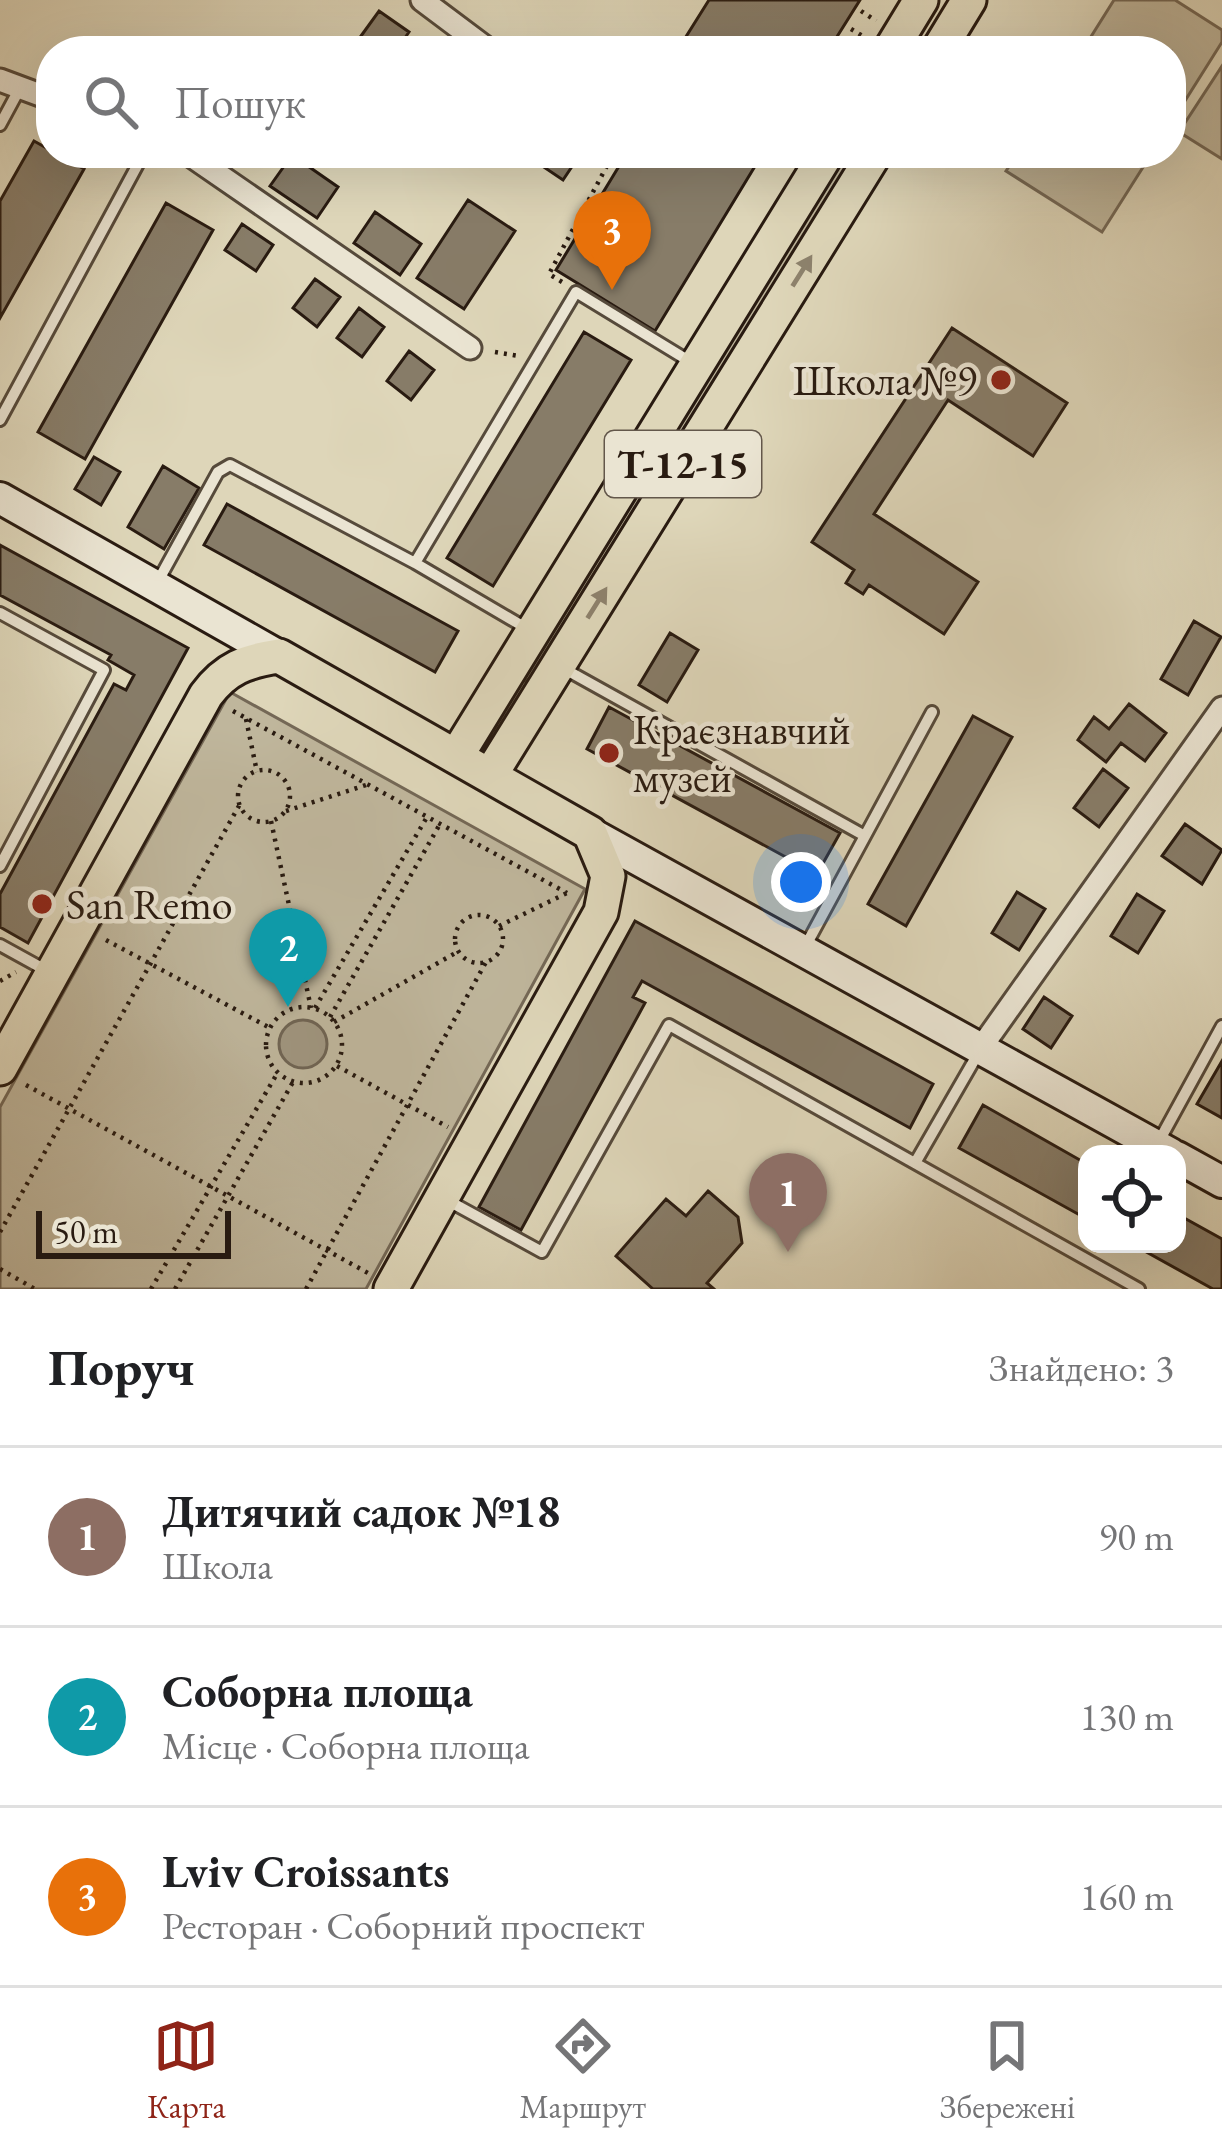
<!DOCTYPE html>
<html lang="uk">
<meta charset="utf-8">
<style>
:root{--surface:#fff;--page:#f2f2f2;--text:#202124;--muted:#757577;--line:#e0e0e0;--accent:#8f2418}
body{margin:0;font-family:"EB Garamond",serif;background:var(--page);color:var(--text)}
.controls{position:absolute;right:36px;bottom:36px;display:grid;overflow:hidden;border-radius:24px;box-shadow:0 12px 48px #0002}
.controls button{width:108px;height:108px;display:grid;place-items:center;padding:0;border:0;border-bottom:3px solid var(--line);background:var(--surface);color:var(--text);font:60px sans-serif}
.scale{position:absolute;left:36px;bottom:30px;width:195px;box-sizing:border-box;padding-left:12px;border:6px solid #291b11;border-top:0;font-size:33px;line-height:42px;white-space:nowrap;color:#291b11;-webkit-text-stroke:9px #eae4d2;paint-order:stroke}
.you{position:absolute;left:801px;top:882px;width:42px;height:42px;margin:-30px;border:9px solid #fff;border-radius:50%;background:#1a73e8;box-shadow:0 0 0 18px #1a73e833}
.badge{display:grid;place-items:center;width:78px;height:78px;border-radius:50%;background:var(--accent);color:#fff;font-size:39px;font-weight:700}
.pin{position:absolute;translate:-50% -99px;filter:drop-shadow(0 3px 6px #0008)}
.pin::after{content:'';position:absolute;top:63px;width:42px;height:36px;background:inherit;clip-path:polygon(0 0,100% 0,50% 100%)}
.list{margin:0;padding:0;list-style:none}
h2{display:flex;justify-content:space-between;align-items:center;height:156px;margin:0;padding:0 48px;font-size:51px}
h2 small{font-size:39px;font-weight:400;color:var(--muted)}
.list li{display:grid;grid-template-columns:78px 1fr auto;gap:36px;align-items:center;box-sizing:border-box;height:180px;padding:0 48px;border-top:3px solid var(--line)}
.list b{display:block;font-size:45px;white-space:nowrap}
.list p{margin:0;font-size:39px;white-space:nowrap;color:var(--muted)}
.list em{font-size:39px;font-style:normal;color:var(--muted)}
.icon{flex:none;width:66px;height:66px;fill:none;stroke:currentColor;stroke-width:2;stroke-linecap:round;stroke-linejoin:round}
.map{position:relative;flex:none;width:1222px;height:1289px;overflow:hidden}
.search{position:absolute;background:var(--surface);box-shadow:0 12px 48px #0002;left:36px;right:36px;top:36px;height:132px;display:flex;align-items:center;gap:30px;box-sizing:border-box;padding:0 42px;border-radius:48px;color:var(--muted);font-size:45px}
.sheet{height:696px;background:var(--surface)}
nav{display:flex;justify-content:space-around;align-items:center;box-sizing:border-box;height:168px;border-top:3px solid var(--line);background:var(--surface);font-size:33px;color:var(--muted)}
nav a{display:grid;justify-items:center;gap:6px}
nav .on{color:var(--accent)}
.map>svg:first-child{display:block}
</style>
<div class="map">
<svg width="1222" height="1289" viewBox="0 0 1222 1289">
<rect width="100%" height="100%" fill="#ded6b9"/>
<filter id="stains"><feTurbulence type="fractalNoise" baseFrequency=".00167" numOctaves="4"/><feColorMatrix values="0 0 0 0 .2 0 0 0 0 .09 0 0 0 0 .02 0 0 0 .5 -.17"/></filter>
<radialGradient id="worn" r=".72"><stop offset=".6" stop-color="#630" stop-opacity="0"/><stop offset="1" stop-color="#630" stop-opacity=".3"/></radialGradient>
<path fill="#bfb69c" stroke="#746856" stroke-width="3" d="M1114,0h61l47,30v12l-51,81v-72h-89z
M1222,66v93l-43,-27z
M837,153h22l-327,525 -7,3 -5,-3z
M1018,153h134l-50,79 -96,-61z
M230,692l355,197 -219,400h-366v-182z"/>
<path fill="#a09680" stroke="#706554" stroke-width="3" d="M279 1044a24 24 0 1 1 48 0a24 24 0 1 1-48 0Z"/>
<path fill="#877c68" stroke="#291b11" stroke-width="3" d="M709,0h151l-32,51h-151z
M379,11l30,21 -13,19h-13l-22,-15z
M34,141l50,28 -84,149v-117z
M523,153h58l-18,27z
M627,153h136l-108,178 -99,-61z
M292,155l46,32 -21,31 -47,-32z
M468,200l47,31 -51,78 -47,-31z
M166,203l47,27 -128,229 -47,-27z
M375,212l46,32 -21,31 -46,-32z
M242,224l31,21 -17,26 -31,-21z
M315,279l25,18 -23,30 -24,-19z
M359,308l25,19 -22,30 -25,-19z
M952,328l115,75 -34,53 -85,-56 -74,114 104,68 -34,52 -75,-49 -6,9 -17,-11 8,-13 -42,-28z
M584,332l47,28 -138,226 -46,-28z
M409,351l25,19 -23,30 -24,-19z
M94,457l26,15 -19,33 -26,-16z
M163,466l36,22 -35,61 -36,-22z
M227,504l231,127 -23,41 -231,-127z
M0,545l188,103 -160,295 -28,-16v-33l114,-210 12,6 8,-15 -26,-15 3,-5 -111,-60z
M1194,621l27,16 -33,58 -27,-16z
M670,633l28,17 -31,52 -28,-17z
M1129,704l37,29 -21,28 -24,-18 -15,19 -28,-22 16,-23 15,12z
M609,707l231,126 -23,41 -230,-125z
M973,716l39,21 -106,189 -38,-22z
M1103,769l25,19 -29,39 -25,-19z
M1185,824l37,26 -20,34 -40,-28z
M1017,892l28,17 -26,41 -27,-17z
M1137,894l27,17 -26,42 -27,-17z
M635,921l298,163 -23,44 -268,-147 -9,16 12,6 -124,227 -42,-23z
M1044,997l28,19 -21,32 -28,-19z
M1222,1061v57l-25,-14z
M983,1105l104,59v55l-128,-71z
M708,1191l30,26 4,26 -35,40 7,6h-61l-37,-33 50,-57 20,17z
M1177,1214l45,25v50h-9l-81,-45h45z"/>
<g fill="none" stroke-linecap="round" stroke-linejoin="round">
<g stroke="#564a3b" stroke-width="16">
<path id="lane" d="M0,125l20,-37
M0,420l144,-267
M157,583l61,-111 12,-7 185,98
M0,613l104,57 -104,196
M531,631l-116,-68 161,-271 118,72
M561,667l304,169 -60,111
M865,836l67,-124
M0,945l49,27
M1158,1143l64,-117
M915,1163l64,-111
M445,1199l97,53 127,-227 470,264"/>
</g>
<g stroke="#564a3b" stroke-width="27">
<path id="street" d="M422,0l68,51
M0,80l51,19
M187,153l283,195
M980,1049l242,-341"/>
</g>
<g stroke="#291b11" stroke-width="36">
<path id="secondary" d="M0,498l279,158
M590,833l581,321
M1177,1157l45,25"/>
</g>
<g stroke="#291b11" stroke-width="39">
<path id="primary" d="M890,51l31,-51
M938,51l31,-51
M457,755l370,-602
M491,774l384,-621
M0,1068l206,-373c20,-27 40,-34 73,-39l311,177 18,43 -7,36 -210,377"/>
</g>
<path stroke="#291b11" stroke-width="4.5" stroke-dasharray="3 6" stroke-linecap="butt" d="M861,11l15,10
M851,29l15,9
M840,47l7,4
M562,282l-13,-8 59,-110 -4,-11
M495,352l24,4
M233,711l334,182
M246,719l11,53
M238 796a26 26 0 1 1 52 0a26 26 0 1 1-52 0Z
M286,811l80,-26
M271,821l40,187
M455 939a24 24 0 1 1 48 0a24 24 0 1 1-48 0Z
M499,926l68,-33
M106,940l164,88
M0,981l16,-9
M266 1045a38 38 0 1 1 76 0a38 38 0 1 1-76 0Z
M315,1008l112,-191
M330,1017l110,-193
M334,1022l125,-71
M337,1066l111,61
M26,1085l342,188
M0,1232l240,-428
M0,1269l35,20
M151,1289l127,-217
M175,1289l118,-207
M306,1289l180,-327"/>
<use href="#lane" stroke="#eae4d2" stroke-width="10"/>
<use href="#street" stroke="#eae4d2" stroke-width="21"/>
<use href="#secondary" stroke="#eae4d2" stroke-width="30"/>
<use href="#primary" stroke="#ded6b9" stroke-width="33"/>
</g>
<defs><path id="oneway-solid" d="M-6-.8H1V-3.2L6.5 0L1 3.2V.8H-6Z" transform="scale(3)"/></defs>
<g fill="#8d826d">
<use href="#oneway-solid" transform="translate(802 271) rotate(-58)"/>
<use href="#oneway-solid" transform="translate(597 603) rotate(-58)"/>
</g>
<g fill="#8f2418" stroke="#eae4d2" stroke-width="4.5">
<circle cx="1001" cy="380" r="12"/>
<circle cx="609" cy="753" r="12"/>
<circle cx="42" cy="904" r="12"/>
</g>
<g text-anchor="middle" stroke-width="9" stroke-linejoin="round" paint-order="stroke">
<rect fill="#eae4d2" stroke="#63574b" stroke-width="3" x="605" y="431" width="156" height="66" rx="9"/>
<g font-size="39" font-weight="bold" fill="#291b11">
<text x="683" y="478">Т-12-15</text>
</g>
<g font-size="42" fill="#291b11" stroke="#eae4d2" text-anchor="start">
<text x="977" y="395" text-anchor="end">Школа №9</text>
<text x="633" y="744">Краєзнавчий<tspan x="633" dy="48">музей</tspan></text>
<text x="66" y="919">San Remo</text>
</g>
</g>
<rect width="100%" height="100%" filter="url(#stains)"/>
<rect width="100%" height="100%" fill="url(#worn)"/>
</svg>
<div class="controls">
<button><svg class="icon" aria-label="locate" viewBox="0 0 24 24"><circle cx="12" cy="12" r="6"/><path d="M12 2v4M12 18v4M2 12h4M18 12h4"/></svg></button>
</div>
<div class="scale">50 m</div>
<div class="you"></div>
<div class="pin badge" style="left:788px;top:1252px;background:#8d6e63">1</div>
<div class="pin badge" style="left:288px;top:1007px;background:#0f9aa8">2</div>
<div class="pin badge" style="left:612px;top:290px;background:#e8710a">3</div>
<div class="search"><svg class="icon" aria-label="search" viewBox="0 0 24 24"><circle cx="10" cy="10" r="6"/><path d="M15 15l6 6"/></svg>Пошук</div>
</div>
<section class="sheet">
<h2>Поруч<small>Знайдено: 3</small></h2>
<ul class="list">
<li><span class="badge" style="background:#8d6e63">1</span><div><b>Дитячий садок №18</b><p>Школа</p></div><em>90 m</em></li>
<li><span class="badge" style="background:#0f9aa8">2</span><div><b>Соборна площа</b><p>Місце · Соборна площа</p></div><em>130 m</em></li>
<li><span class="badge" style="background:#e8710a">3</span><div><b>Lviv Croissants</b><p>Ресторан · Соборний проспект</p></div><em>160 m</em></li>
</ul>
</section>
<nav>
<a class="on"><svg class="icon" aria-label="map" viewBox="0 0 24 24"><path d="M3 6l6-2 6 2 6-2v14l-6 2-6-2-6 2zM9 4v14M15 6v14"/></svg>Карта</a>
<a><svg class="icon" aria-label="directions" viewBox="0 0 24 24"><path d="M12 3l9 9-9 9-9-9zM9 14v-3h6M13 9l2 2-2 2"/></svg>Маршрут</a>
<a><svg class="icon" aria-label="saved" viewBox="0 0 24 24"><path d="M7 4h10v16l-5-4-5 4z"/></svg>Збережені</a>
</nav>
